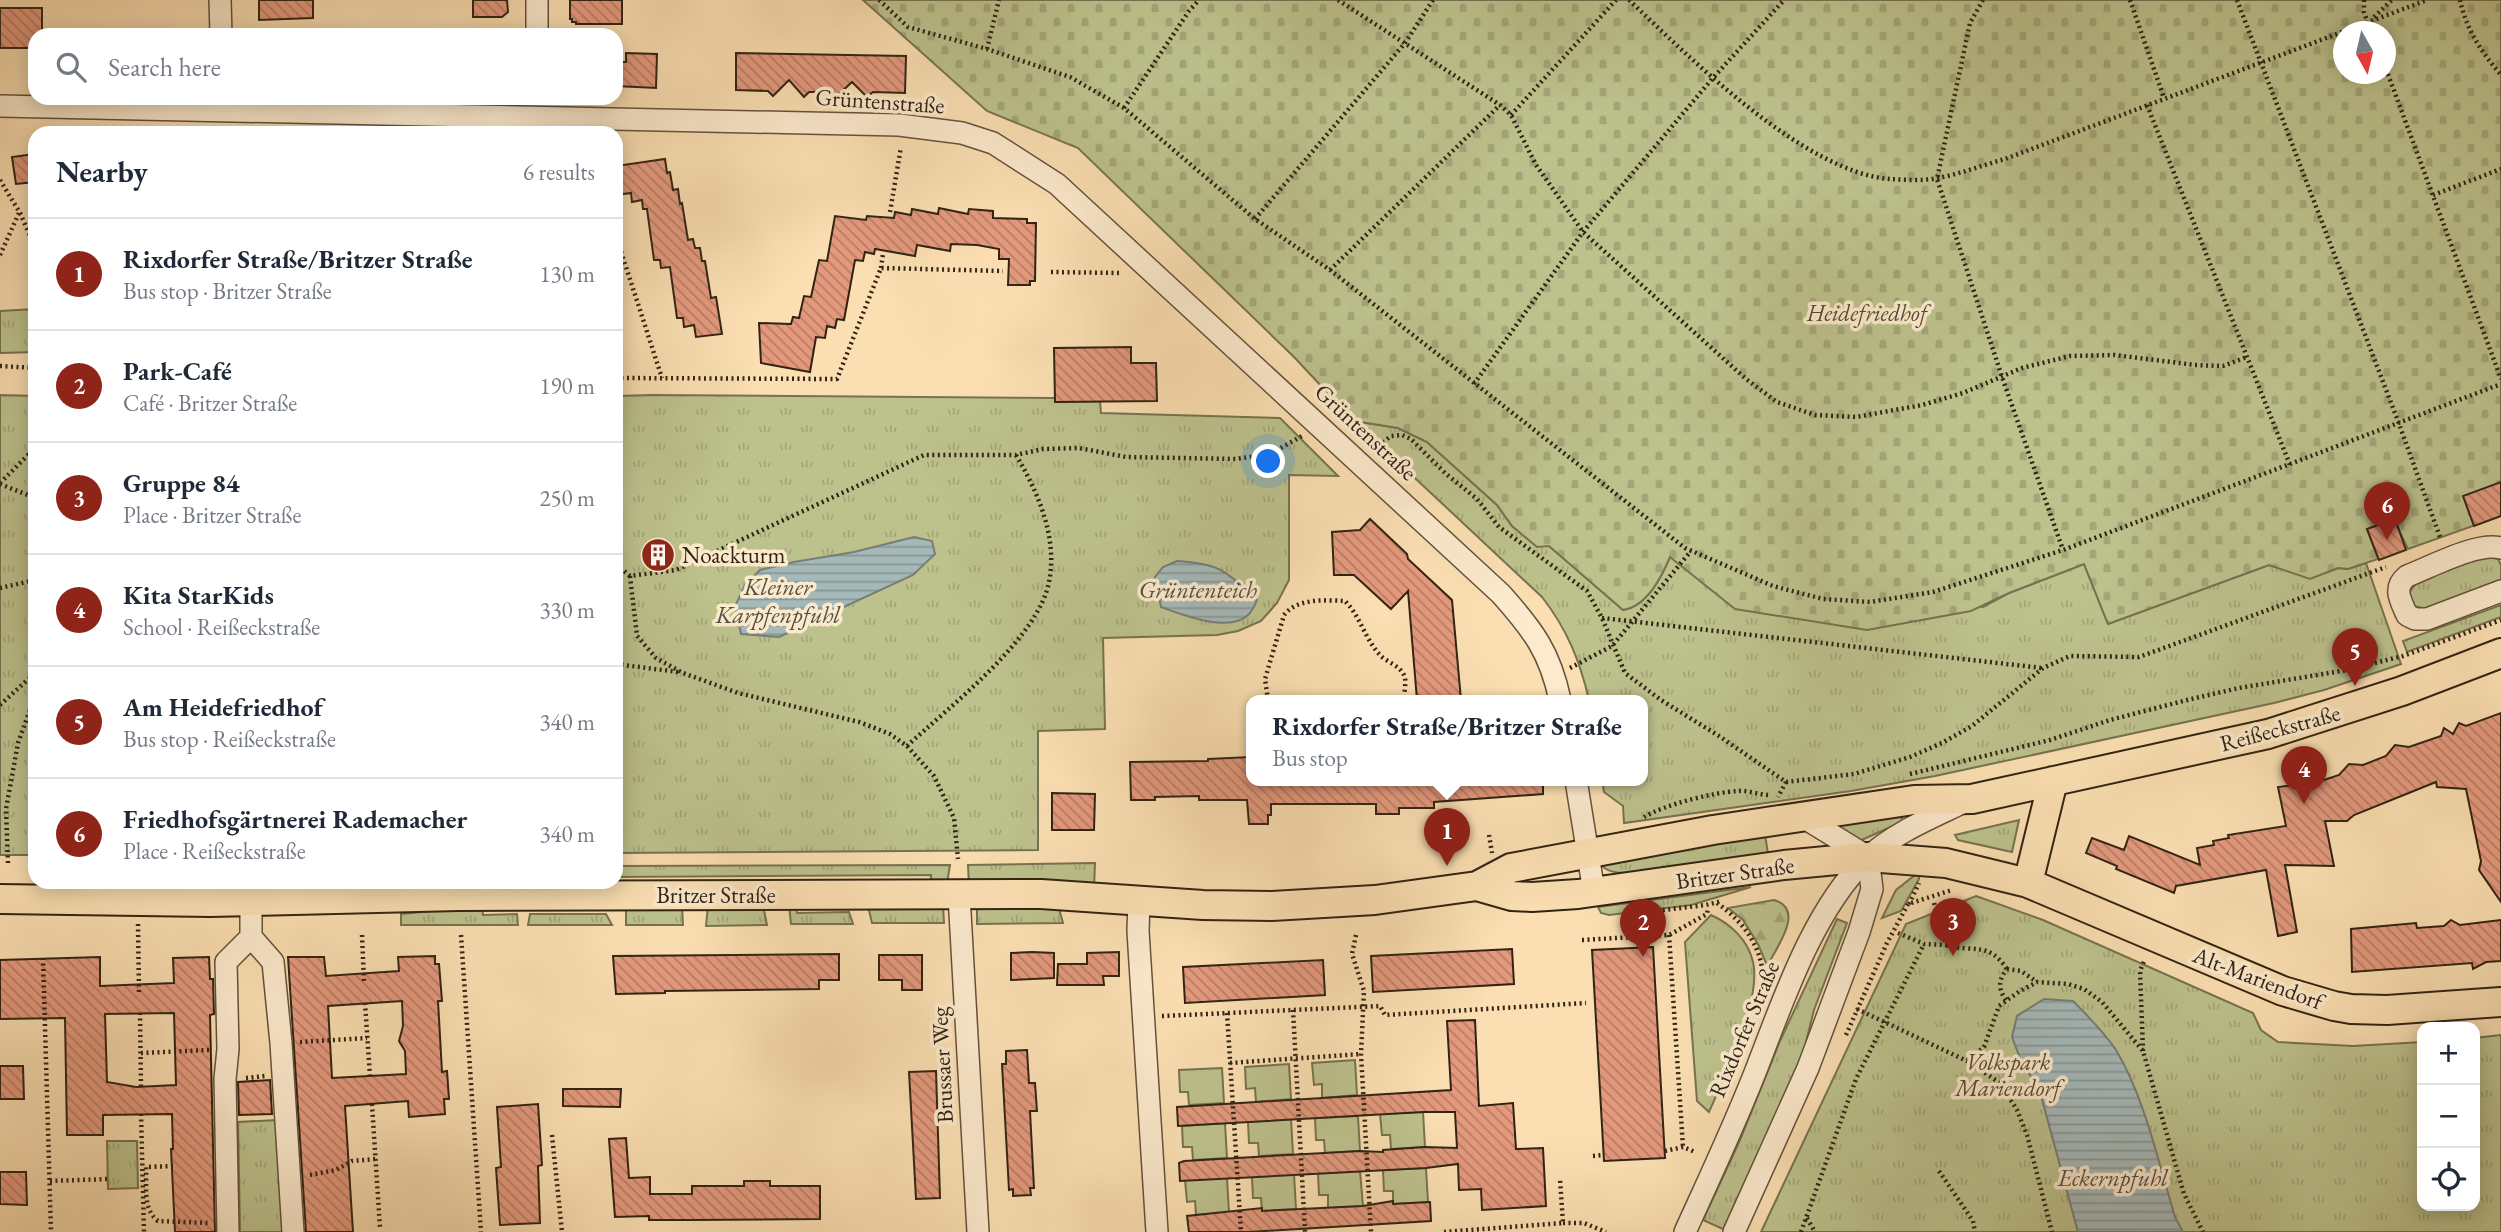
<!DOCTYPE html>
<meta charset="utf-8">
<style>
:root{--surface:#fff;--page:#f2f2f3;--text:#1f2937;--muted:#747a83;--line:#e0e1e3;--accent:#8f2418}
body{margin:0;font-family:"EB Garamond",serif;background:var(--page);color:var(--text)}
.controls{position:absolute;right:21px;bottom:21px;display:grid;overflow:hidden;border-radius:14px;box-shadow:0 4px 18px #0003}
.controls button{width:63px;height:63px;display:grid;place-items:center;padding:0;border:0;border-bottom:2px solid var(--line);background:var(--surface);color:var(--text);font:35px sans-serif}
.compass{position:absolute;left:2333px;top:21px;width:63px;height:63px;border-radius:50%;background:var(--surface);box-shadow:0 4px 18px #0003;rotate:172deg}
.you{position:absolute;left:1269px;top:462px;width:24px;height:24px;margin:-18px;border:5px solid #fff;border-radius:50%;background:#1a73e8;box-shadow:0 0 0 10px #1a73e833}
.badge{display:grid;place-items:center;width:46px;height:46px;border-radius:50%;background:var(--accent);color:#fff;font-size:23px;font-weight:700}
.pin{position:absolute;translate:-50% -58px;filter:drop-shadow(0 2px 4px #0008)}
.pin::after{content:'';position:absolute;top:37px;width:24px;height:21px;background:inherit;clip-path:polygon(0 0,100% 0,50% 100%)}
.popup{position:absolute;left:1246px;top:695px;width:402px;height:91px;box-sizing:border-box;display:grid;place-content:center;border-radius:14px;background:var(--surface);filter:drop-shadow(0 2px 5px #0005);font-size:23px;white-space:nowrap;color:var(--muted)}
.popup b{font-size:26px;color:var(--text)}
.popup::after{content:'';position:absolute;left:50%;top:100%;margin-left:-14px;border:14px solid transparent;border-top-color:var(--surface)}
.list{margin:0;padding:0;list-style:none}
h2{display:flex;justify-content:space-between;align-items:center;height:91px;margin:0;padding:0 28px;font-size:30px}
h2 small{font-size:23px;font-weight:400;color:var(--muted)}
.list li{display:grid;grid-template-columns:46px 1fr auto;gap:21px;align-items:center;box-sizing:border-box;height:112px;padding:0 28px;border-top:2px solid var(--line)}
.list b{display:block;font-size:26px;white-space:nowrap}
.list p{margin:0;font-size:23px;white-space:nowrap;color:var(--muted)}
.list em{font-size:23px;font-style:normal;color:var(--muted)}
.icon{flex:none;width:38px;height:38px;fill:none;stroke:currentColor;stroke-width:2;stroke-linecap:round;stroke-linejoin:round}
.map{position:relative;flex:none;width:2501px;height:1232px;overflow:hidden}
.search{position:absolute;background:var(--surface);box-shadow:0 4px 18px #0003;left:28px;top:28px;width:595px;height:77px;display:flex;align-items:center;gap:18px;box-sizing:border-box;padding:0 24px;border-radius:21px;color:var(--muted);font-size:26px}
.panel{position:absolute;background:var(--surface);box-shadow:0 4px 18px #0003;left:28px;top:126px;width:595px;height:763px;border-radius:21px}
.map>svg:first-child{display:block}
</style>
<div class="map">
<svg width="2501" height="1232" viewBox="0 0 2501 1232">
<defs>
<pattern id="grass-tufts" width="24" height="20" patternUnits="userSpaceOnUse" patternTransform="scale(1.75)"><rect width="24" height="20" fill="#bdc28d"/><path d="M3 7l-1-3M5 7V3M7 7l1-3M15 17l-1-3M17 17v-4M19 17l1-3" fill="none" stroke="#a3a679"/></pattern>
<pattern id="forest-firs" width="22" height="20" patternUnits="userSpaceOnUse" patternTransform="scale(1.75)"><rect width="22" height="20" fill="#bdc28d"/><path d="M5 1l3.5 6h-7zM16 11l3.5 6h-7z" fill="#a3a679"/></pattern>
<pattern id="cemetery-stones" width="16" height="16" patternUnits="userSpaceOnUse" patternTransform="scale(1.75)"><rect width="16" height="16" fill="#bdc28d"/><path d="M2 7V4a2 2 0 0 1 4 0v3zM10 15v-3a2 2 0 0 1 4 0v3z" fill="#a3a679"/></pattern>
<pattern id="water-rules" width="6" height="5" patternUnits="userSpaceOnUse" patternTransform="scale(1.75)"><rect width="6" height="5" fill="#a5b9b9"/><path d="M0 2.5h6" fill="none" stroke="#879695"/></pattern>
<pattern id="building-back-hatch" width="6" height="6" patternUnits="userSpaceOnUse" patternTransform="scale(1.75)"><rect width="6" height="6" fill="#e4997d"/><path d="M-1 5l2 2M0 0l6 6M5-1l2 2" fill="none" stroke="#b97c65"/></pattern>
</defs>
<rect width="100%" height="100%" fill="#fbdfb2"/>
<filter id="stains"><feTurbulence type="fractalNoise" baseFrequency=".00286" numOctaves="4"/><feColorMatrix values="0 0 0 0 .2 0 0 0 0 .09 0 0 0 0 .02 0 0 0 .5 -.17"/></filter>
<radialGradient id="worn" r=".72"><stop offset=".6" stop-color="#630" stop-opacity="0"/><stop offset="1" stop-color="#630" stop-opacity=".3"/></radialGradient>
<path fill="url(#grass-tufts)" stroke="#777250" stroke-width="2" d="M35,309v43l-35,1v-42z
M0,395l35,1v459h-35z
M653,395l402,3v4l45,-1 1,12 179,5 58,58 -49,-1v105l-12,23 -16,18 -23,10 -21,4 -114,3 2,91 -67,2v119l-422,3v-457z
M1354,421l44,7 29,14 70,63 15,21 25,20h12l74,64c24,-4 38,-32 47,-53l13,8 300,42 26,-14 75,-29 24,60 161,-59 41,13 29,-10 9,1 18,-6 35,101 -77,26 -50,13 -339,73 -84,15 -227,32 -1,-17 -19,-14 -2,-12h41v-80h-54c-9,-39 -22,-71 -47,-103z
M2486,556l12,3 3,6v14l-4,5 -66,26 -17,-4 -5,-13 8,-11z
M2501,605v12l-94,35 -4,-11z
M1898,814l6,7 -49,22 -17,-16 1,-3z
M2019,820l-7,32 -54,-12 -3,-5z
M1765,834l3,20 -138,19c-10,0 -23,0 -30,-9z
M1095,863l-1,25 -125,-2 -1,-21z
M950,865l-3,19h-16v-9l-315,2v-11z
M1915,875h4v4l-18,32 -19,7 14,-28z
M1751,887l-60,18 -82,10 -8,-2 -3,-6z
M1976,896l67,24 210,93 8,17 17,12 75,4 69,-4v164h53v-168l26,-3v197h-740l145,-308z
M977,904l81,1 5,18 -86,1z
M763,905l4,20 -61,1 2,-20z
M789,905h7l1,8 52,-1 4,12h-62z
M943,905l1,18h-72l-4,-17z
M482,906l1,9 34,-1 1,11h-117v-11z
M626,906h56l1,19h-57z
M530,914h76l6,11h-84z
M1711,915c20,9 37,25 42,47 9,37 -29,115 -44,150l-12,-11 -12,-159z
M1837,919l10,4 -33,87 -15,60 -74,160 -22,-10 37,-80 40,-99z
M277,1120l6,112h-43l-2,-110z
M107,1141h30l1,47 -30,1z"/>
<path fill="url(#forest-firs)" stroke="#777250" stroke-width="2" d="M1774,900c31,9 4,45 -5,63h-3l-8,-19 -15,-24 -15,-12z"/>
<path fill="url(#cemetery-stones)" stroke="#777250" stroke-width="2" fill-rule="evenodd" d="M863,0h1638v516l-93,33 -14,-30 -27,10 11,30 -30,10 -10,-1 -28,11 -41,-14 -161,59 -24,-60 -75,29 -38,18 -104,19 -132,-21 -65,-52c-9,21 -23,49 -47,53l-74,-64 -12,1 -25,-21 -15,-21 -70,-63 -29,-14 -44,-7 -60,-64 -216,-209 -91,-37zM2344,32h42v42h-42z"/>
<path fill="#bdc28d" stroke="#777250" stroke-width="2" d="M1355,1060l2,35 -35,3v-14l-8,1 -2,-22z
M1289,1064l2,35 -35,3 -1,-14 -9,1 -1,-22z
M1222,1068l2,35 -35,2 -1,-13h-8l-1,-22z
M1423,1112l2,35 -34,2 -1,-14h-8l-2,-21z
M1358,1116l2,35 -35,2 -1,-13h-8l-1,-22z
M1291,1119l2,35 -34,2 -1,-13h-9l-1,-21z
M1225,1123l2,35 -34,2 -1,-13h-9l-1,-21z
M1426,1168l2,34 -35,2v-13h-9l-1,-21z
M1360,1171l3,35 -35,2v-13h-9l-1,-22z
M1294,1174l2,35 -34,2 -1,-13h-8l-1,-21z
M1227,1178l2,35 -33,2 -1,-14 -8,1 -2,-22z"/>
<path fill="url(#water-rules)" stroke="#777d77" stroke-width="2" d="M914,537l18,4 3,13 -22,21 -134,62 -38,-3 -6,-28 10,-21 15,-15 34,-8 60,-10z
M1177,561c45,3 48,10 80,39 -2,5 -5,11 -9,15 -19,18 -65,0 -87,-8l-6,-30 8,-10z
M2044,999l29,2c15,15 31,31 43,49 28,46 43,114 59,167l8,15h-105l-38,-140 -20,-34 -8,-21 5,-21z"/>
<path fill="url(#building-back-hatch)" stroke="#312313" stroke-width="2" fill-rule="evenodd" d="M259,0h54v18l-54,2z
M473,0h34l1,12 -6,5h-29z
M570,0h52v24h-46v-2h-4v-3h-2z
M0,8h42v27h-7v13h-35z
M626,53l31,1 -1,34 -40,-2v-24h10z
M736,53l170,3 -1,37 -32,-1 -6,5 -15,-15 -16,15 -4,-5h-23l-5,5 -15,-17 -16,16 -5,-5 -32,-1z
M35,154v28l-19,2 -4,-27z
M665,159l2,14 3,-1 3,18 5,-1 2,15 2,-1 6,37 5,-1 2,9h5l2,13h3l6,37 5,-1 6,37 -26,3 -2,-12 -10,2 -1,-9h-6l-7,-51 -9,1 -1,-8h-6l-7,-51h-4l-1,-9 -10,2 -1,-9 -15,2v-29z
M939,208l29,6 1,-5 24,2v7l34,1v4h9l-1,58h-5v4h-22l1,-26h-10v-10l-22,-4 -26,-1 -1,7 -33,-6 -2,11 -40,-7 -1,5 -9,-2 -2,9 -8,-1 -11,60 -7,-1 -2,9 -8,-2 -2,12 -9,-1 -6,35 -49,-9 -2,-40 32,1 2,-7 6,1 5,-22 7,1 8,-37 8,1 8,-45 31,4 1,-4 27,2 1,-6 16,3 1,-6 26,5z
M1131,347v16h25l1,38 -102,1 -1,-54z
M2501,482v34l-27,10 -11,-30z
M1370,519l37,35 1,5 44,41 9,100h-44l-9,-109 -17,18 -37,-34h-20l-2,-43 28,-2z
M2395,519l11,31 -27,10 -12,-31z
M2501,713v189l-22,-32 2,-9 -15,-72 -29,-2 -1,-5 -82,33 -7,6h-22l9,45 -49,-1 12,67 -19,4 -12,-66 -90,16 -2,7 -58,-24 1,-3 -31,-13 6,-15 32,12 5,-14 71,29 -3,-17 17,-3 -1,-4 16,-3 -1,-3 58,-9 -8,-39 24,-3 -1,-3 23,-1 15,-5 10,-11 14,1 23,-9 9,-11 14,2 32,-11 3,-8 9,6 6,-11 7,3z
M1251,757v23h292v14l-109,8v6h-35v6h-23v-10h-105v11h-3v9h-19l-2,-24h-48v-4l-44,1v3h-24l-1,-38 78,-1v-2z
M1052,793l43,1 -1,36h-42z
M2451,920l9,5 41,-5v41l-15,1 -13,7 -1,-6 -120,9 -1,-43 65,-6 1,5 27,-2z
M1653,947l12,211 -61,3 -12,-211z
M1512,949l2,35 -141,8 -2,-36z
M1032,952l22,1v25l-43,2v-27z
M1119,952v24h-16l1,9h-47l1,-21h29v-11z
M839,954v26h-20v9l-154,2v2l-49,1 -3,-38z
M879,955h43v35h-20v-10h-23z
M435,956v8h4l3,37h-4l4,71 5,-1 2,28h-5l1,15 -36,3 -1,-16 -63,5 8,126h-47l-18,-275h36l2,19 73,-5 -1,-14zM402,1001l1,25 -4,15 6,10 1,23 -74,4 -4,-72z
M100,957v29l74,-3 -1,-25 36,-1 1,22h3l1,35 -4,1 5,217h-40l-4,-83h2l-1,-35 -69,1v20h-36l-2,-117 -65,1v-59zM174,1013l2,72 -40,2 -29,-5 -2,-68z
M1323,960l2,35 -140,8 -2,-36z
M1475,1020l4,86 34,-3 3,46 27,-1 3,58 -64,4 -1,-21 -22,1 -1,-26 -32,4 -246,13 -1,-18 5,-2 176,-10 23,1v-2l42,-3 32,1 -2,-36h-32l-245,14 -1,-19 274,-17 -4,-69z
M1027,1050l2,33h6l2,28h-7l4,77h-4l1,7 -18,1v-7l-4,1 -7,-126h4v-13z
M0,1066h23l1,33h-24z
M936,1071l4,127 -24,1 -7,-127z
M270,1080l2,34 -33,1 -1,-33z
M563,1089h58l-1,18 -57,-1z
M538,1104l4,61 -4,1 2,57 -40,2 -4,-57 5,-1 -4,-60z
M626,1138l3,40 21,-1v17h42v-8h52v-5h26v5h50v33l-128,1h-43v-4l-34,1 -6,-78z
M0,1172h26l1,33 -27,-1z
M1393,1201v3l37,-2 1,19 -182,11h-60l-2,-16 75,-8v3l101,-5z"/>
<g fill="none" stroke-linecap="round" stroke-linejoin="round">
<g stroke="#64523b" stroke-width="24">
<path id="minor" d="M220,0l1,35
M537,0v35
M0,106l899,19 63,8 31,10 64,41 444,410c32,36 49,58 59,106
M2501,548c-25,-6 -70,19 -94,28 -15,12 -6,25 0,39l8,4h12l74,-28
M1576,780l18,112
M1803,817l65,40
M959,895l19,337
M1139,899l-1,32 19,301
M251,902v35l22,25 8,81 12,189
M228,1232l-3,-153 3,-30 -2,-87 25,-25
M1685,1232c25,-55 51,-110 73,-167 26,-67 56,-156 109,-207 27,-25 64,-40 97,-56
M1734,1232l74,-164 51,-136 13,-43 -4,-32"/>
</g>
<g stroke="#312313" stroke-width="32">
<path id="major" d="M2028,883l25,-102
M1477,886l34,-18 202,-38 201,-30 58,-1 296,-65 134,-43 99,-38
M0,899l210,3 249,-6 582,-2 162,11 69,1 103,-6 102,-14 35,10 20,1 46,-3 206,-29 84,-8 78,6 82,20 255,108 51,15 17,3 36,1 114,-8"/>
</g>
<path stroke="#312313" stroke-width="4.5" stroke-dasharray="2 3.5" stroke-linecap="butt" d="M879,0l29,27 79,22 83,28 54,31 131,111 75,51 355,278 88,38 50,13 47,3 63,-10 130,-42 438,-166
M1338,0l162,105 11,10 25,50 47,67 163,147 31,23 38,13 41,2 66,-12 41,-12 59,-25 48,-12 45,-1 80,10 28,1 24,-9
M1629,0c60,57 176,173 261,179 15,1 33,2 48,-1 22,-4 45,-13 67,-19l422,-159
M1983,0l-13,23 -33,156 65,198 61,173
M2130,0l34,98
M2237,0l161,421 43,119
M2364,0v12l7,20
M2460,0c6,29 22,53 41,75
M2374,17l18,-17
M987,49l12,-49
M2386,69l115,310
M2147,105l143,360
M1124,108l65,-97 10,-11
M1511,115l105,-115
M0,180l20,33 15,34
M2433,195l68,-26
M890,212l11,-65
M1255,219l150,-176 28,-43
M616,236l46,142
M0,255l19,-42
M881,268l2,-14
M1330,270l170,-165
M1051,272l70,1
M0,366l35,2
M616,378l221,1 44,-111 122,3
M1474,384l109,-152 129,-153 72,-79
M1374,449l17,-13 11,-1 9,4 34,34 32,26 22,28 88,64 15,27 23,55 36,27 58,36 67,46 -8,15
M0,483l28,-28 7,-4
M0,484l35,14
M616,564l14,12 46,-6 248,-115h92l27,-6 36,-1 47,9 110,2 34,-5 32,-18
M630,576l7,60 19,22 27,15 55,20 121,29 31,12 17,12 27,30 20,42 4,41
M0,588l35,-8
M1602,618l440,50
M616,664l62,8
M1570,668l42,-22 79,-95
M1268,700l-3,-21 19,-64c13,-17 41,-15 61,-14 16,16 20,39 36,55 7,7 21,10 24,22 1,6 -1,16 -1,22
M0,705l35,-32
M907,746c42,-39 131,-107 142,-164 9,-44 -11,-90 -33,-127
M1910,774l140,-34 60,-20 77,-20 52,-12 108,-18 56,-14 98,-36
M1786,782l68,-8 56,-17 32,-14 30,-17 71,-58 27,-12 69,1 247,-90
M1644,817c20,-12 70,-25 94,-26 10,-1 21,4 32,4
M1489,835l3,18
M8,863l-2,-54 12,-66 17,-47
M1717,903c31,22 49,50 46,89
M1934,903l12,42c28,8 42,-4 61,24
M1909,904l10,-21
M1630,914l76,-9 16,-4
M138,924l1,68
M1898,933l26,11 22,1
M362,935l2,47
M461,935l20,297
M1356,935l-4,19 12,37 -3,63 10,178
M1669,935l14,212
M1582,940l87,-5 38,-21 1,-6
M43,958l8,274
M2007,969l14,2 16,11
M2006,1000c-8,-11 -8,-20 1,-31
M365,1003l5,73
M1857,1009l110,52 33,22 17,27 10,25 25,97
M1293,1010l12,222
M140,1013l1,73
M1227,1013l14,219
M1162,1016l218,-10 5,9 201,-12
M1846,1035l41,-92 21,-39 44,-14
M300,1042l67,-4
M2143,1051l-3,-80 5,-12
M141,1053l68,-3
M1967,1061l17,-14 15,-41 21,-15 17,-9 31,2 16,5 18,13 41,49 41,143 19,38
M1230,1063l131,-9
M246,1078l19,-2
M372,1104l8,124
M141,1114l3,118
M552,1135l10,97
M1665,1151l18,-4 12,5
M1593,1156l10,-1
M173,1166l-27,1c1,18 -4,42 12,54l51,2
M1939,1171l34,50 2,11
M310,1175l26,-5 16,-9 24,-2
M50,1181l58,-2
M1807,1218l8,14
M1563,1223h21l22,9
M1444,1232l119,-9 -3,-44
M1801,1232l55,-153 68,-135"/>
<use href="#minor" stroke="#fceacd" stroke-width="21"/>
<use href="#major" stroke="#fbdfb2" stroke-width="28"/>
</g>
<defs>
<g id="building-disc" transform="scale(1.75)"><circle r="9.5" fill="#8f2418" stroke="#fceacd"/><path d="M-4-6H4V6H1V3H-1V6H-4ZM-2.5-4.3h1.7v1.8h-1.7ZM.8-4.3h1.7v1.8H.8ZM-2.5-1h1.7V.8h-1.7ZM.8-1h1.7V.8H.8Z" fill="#fff"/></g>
</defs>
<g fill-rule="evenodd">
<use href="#building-disc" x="658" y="555"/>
</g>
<g text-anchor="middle" stroke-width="7" stroke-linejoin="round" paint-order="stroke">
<g font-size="23" fill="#312313" stroke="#fceacd">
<text transform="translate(880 101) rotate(4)" y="8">Grüntenstraße</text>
<text transform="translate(1366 432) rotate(43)" y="8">Grüntenstraße</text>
<text transform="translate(2280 728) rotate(-15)" y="8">Reißeckstraße</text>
<text transform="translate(1735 873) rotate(-8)" y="8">Britzer Straße</text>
<text x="716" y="903">Britzer Straße</text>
<text transform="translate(2258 978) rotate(21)" y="8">Alt-Mariendorf</text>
<text transform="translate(1744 1029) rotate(-67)" y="8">Rixdorfer Straße</text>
<text transform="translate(942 1065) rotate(-93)" y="8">Brussaer Weg</text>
</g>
<g font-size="23" font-style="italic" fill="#544b32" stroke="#fceacd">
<text x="1867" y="321">Heidefriedhof</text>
<text x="2008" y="1070">Volkspark<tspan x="2008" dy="26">Mariendorf</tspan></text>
</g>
<g font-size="23" fill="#312313" stroke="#fceacd" text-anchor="start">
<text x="682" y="563">Noackturm</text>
</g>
<g font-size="24" font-style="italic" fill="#545045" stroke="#fceacd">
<text x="778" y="595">Kleiner<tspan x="778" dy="28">Karpfenpfuhl</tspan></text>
<text x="1198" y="598">Grüntenteich</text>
<text x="2113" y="1186">Eckernpfuhl</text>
</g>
</g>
<rect width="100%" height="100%" filter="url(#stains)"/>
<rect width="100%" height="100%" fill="url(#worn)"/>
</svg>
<div class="controls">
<button>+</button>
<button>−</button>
<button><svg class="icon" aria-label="locate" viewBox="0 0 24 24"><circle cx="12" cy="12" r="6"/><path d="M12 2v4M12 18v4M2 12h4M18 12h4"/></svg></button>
</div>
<svg class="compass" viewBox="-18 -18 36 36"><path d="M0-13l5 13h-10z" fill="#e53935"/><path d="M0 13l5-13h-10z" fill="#747a83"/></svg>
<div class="you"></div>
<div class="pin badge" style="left:1447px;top:866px">1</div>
<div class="popup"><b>Rixdorfer Straße/Britzer Straße</b>Bus stop</div>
<div class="pin badge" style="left:1643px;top:957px">2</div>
<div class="pin badge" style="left:1953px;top:956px">3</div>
<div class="pin badge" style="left:2304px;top:804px">4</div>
<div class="pin badge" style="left:2355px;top:686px">5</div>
<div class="pin badge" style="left:2387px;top:540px">6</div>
<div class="search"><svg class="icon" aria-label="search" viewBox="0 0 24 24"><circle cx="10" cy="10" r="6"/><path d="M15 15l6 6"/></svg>Search here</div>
<section class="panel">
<h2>Nearby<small>6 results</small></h2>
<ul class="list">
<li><span class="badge">1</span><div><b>Rixdorfer Straße/Britzer Straße</b><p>Bus stop · Britzer Straße</p></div><em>130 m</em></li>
<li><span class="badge">2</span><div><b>Park-Café</b><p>Café · Britzer Straße</p></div><em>190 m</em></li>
<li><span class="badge">3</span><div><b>Gruppe 84</b><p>Place · Britzer Straße</p></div><em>250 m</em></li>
<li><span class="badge">4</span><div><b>Kita StarKids</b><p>School · Reißeckstraße</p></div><em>330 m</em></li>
<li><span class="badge">5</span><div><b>Am Heidefriedhof</b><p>Bus stop · Reißeckstraße</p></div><em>340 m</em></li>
<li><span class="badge">6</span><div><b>Friedhofsgärtnerei Rademacher</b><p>Place · Reißeckstraße</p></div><em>340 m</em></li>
</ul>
</section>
</div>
